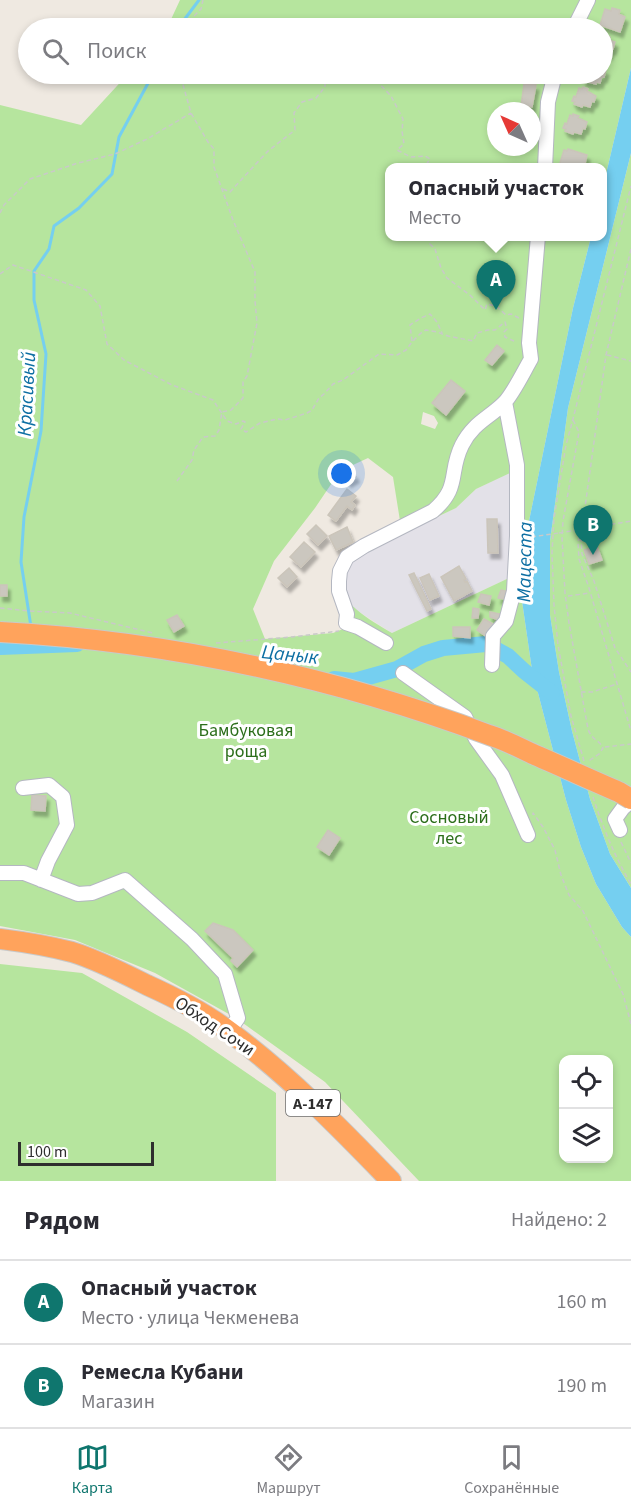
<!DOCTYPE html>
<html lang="ru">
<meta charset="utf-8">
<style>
:root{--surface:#fff;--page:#f2f2f3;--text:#2b2b33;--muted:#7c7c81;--line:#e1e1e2;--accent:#0f766e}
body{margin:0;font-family:"Source Sans 3",sans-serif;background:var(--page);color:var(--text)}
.controls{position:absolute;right:18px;bottom:18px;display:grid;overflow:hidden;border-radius:12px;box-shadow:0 3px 9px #0003}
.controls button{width:54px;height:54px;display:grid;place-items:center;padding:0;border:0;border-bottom:2px solid var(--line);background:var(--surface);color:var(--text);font:30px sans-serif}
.compass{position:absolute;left:487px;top:102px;width:54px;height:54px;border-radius:50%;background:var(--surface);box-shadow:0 3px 9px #0003;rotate:315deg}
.scale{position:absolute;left:18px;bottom:15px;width:136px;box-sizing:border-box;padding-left:6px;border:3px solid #2e2e2e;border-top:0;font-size:16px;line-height:21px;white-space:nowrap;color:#2e2e2e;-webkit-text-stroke:4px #fff;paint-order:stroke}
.you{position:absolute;left:342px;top:474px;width:21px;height:21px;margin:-15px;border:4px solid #fff;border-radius:50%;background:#1a73e8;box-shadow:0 0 0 9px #1a73e833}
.badge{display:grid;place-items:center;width:39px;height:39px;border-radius:50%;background:var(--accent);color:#fff;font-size:20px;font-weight:700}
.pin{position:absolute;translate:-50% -50px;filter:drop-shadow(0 2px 3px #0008)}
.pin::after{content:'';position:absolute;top:32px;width:21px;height:18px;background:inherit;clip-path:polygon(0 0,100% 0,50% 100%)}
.popup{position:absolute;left:385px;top:163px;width:222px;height:78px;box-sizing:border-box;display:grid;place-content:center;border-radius:12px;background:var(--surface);filter:drop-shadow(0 2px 4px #0005);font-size:20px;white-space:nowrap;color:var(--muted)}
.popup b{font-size:22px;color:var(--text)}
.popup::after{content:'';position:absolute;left:50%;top:100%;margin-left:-12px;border:12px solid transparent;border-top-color:var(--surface)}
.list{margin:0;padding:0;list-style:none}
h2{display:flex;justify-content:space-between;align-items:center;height:78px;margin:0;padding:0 24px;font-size:26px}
h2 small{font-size:20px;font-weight:400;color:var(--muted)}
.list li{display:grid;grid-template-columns:39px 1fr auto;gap:18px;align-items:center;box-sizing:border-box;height:84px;padding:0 24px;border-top:2px solid var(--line)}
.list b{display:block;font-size:22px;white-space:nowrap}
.list p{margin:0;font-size:20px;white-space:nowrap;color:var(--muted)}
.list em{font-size:20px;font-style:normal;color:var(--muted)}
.icon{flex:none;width:33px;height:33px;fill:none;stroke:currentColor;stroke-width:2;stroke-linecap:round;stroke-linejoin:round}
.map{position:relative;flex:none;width:631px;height:1181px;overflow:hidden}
.search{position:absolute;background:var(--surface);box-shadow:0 3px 9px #0003;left:18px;right:18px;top:18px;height:66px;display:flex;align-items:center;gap:15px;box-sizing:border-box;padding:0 21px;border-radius:33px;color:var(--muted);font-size:22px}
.sheet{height:246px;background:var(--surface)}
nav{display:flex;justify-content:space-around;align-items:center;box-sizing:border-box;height:84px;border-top:2px solid var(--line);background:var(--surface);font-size:16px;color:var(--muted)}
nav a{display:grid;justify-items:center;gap:3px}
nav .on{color:var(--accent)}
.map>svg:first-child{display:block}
</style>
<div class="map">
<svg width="631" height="1181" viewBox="0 0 631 1181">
<defs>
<filter id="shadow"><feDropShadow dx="3" dy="5.5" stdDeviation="1.5" flood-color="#0004"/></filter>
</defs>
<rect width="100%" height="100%" fill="#efe9e1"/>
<path fill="#e3e1e8" d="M511,472v105l-119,56 -39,-25 -8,-11 -4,-16 11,-24 104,-49 20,-19z"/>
<path fill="#b6e59e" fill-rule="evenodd" d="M180,0h451v68l-28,119 -1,-19h-212v68l201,1 -18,71 -44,213 -4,39 -3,41 10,69 34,130 15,47 15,37 26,43 9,10v244h-212l-94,-99 -89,-64 -81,-45 -80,-33 -75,-14v-821l81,20 47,-51h474v-46h-435zM496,111h36v36h-36zM423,412l11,4 4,7 -3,6 -14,-5zM368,458l25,19 8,50c-17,9 -39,16 -53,30 -8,7 -10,20 -9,30 1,11 6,22 8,32l-4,10 -10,4 -68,6 -12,-30 21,-48 41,-53 25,-37zM510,473l1,104 -119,56c-16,-10 -56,-30 -50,-53 2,-8 7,-16 10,-23l104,-49 20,-19zM564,1060h44v98h-44z
M631,153v735l-21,-34 -20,-55 -18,-68 -13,-59 -9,-57v-74l18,-133z
M0,964l82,9 105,59 89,61v88h-276z"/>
<path fill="#75cff0" d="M631,68v85l-63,255 -18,133v74l9,57 13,59 18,68 20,55 21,34v49l-9,-10 -26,-43 -15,-37 -15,-47 -34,-130 -10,-69 3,-41 4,-39 44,-213 18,-71 11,-1 1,-49z"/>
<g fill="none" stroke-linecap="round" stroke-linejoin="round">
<path stroke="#75cff0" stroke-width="3" d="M178,28l21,-28
M31,627l-10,-65 3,-45 17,-86 5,-77 -12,-54v-29l15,-22 5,-23 25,-18 33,-34 7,-37 34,-63"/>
<path stroke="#75cff0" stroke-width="16" d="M0,647l77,-3
M334,679l20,2 43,-12 27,-15 19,-6 43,-4 22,12 16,15 28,22"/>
</g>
<path fill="#cbc7bf" stroke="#cbc5ba" stroke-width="1.5" filter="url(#shadow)" d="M612,8l8,2 -1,4 6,3 -5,15 -20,-7 5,-16 6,2z
M602,35l8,2 -1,3 6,2 -2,7 -2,-1 -2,6 -4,-1v3l-3,-1z
M602,69l4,1 -2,7 -2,-1 -2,7 -4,-1v2l-13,-3 2,-7h17z
M524,84l12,1 -4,22 -11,-1z
M583,87l5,2 -1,2 9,5 -2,6 -2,-1 -2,6 -7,-2 -1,2 -8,-3 1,-2 -3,-1 2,-5 2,1 3,-9 3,1z
M573,114l6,2 -1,2 9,4 -2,7 -2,-1 -2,6 -7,-2 -1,2 -8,-3 1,-2 -3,-1 2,-5 2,1 3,-9 3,1z
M568,149l19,6 -3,13 -25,-2 5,-16 3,1z
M497,345l7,6 -12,14 -7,-5z
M451,380l14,11 -19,24 -14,-12z
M354,473l2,4 -8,5 -2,-5z
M347,489l9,7 -5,6 4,3 -3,5 -5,-4 -11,15 -8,-6z
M487,519h10l1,34h-10z
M316,525l11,11 -9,9 -11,-11z
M347,527l6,15 -17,8 -7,-14z
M304,542l11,10 -14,15 -11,-10z
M597,546l5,14 -13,4 -5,-14z
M459,566l7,13 -2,1 1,2 2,-1 5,10 -18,10 -13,-24z
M289,568l8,9 -10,10 -9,-9z
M414,573l17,36 -4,2 -18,-36z
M429,574l10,22 -9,4 -10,-22z
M0,585h7v11h-7z
M501,590l5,1 -3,8 -5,-1z
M481,594l10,2 -2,9 -11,-3z
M473,608l6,1 -1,9h-6z
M490,612l10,2 -1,6 -9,-3z
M177,615l7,11 -10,6 -7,-12z
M484,619l11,6 -8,12 -10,-7z
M453,627h17v11l-17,-2z
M32,795l14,1 -1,15 -14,-1z
M328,830l12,8 -11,17 -12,-8z
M213,923l20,7 20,20 -16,17 -6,-6 2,-3 -28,-27z"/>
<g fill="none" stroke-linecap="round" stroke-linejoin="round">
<g stroke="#b4b7c1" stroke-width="16">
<path id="minor" d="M574,28l14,-28
M545,168l3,-66 7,-28
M386,643l-28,-16 -12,-4 1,-9 -8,-23v-10l1,-10 7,-14 17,-11 69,-35c28,-24 15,-38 29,-66 11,-22 27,-27 42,-42 9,-9 20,-32 27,-44l-2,-16 9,-107
M492,665l1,-29 13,-15 8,-30 3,-55v-71l-12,-63
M403,673l62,44 11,22 26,36 26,60
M23,788l26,-3 14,12 4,28 -19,36 -7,19
M620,830l-5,-11 8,-11 8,-7
M0,873h24l54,21 14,-1 33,-13 67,59 33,35 13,44 -9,13"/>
</g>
<g stroke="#c9c9c9" stroke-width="22">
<path id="highway" d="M0,939c24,3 48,7 72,13 26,8 51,21 75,33 29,13 58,28 83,47 59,44 110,96 161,149"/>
</g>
<path stroke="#c9c9c9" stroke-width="1.5" stroke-dasharray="4.5 3" stroke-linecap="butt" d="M187,28v-5l14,-14 2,-9
M372,74l3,5 16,17 12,23 -1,12 2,13 -7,6 14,7 14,-1 5,3 -6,9
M223,189l7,3 38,-41 27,-21 -1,-17 8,-11 14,-4 9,-11v-13
M0,213l4,-8 26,-26 48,-16 37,-9 32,-15 44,-26
M431,236l-1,8 5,5 6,19 6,10 24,18 14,14 2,-6 9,2 10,9 5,-1 10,5
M631,249l-25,106 -24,174 -4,13 1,17 10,29 42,143
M0,274l13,-9 73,25 14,16 7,38 17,16 48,25 41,15 14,21 9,3 7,-3 2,1 -4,7 5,3 14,-9 17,-4 8,1 22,-7 5,-3 7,-12 5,-4 9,-10 10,-4 36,-26 18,1 9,-5 6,-8 9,-9 5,-3 11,2 11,4 25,5 4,-8 11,-3h7l10,-8 2,7 -3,3 1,5 11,5
M412,341l-2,-16 11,-7 9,-4 7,8 5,11
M607,355l24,6
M573,420l6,12 -16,89 -1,16 3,56 4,30 19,106c4,12 11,10 15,19l-4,6 -9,6 -1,3
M177,481l15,-21 2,-10 9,-13 12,-1 4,-6 3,-18 9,-2 12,-12v-16l4,-6 10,-53 -2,-22v-29l-22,-52 -19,-53v-18l-6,-7 -17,-29 -11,-39
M559,533l72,-12
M581,537l1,17 12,27 21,67 16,24
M568,596l22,-3
M0,608l29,3 41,2 83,20
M216,643l76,-6 47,-6
M581,692h11l25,-8
M605,747l26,-3
M584,761l-13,-45 -13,-71 -4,-40 -2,-52 2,-35 12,-73 7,-26 58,-233
M593,797c10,31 22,60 38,87
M533,815v-2l10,14 12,23 6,25 8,20 14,16 40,83 8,30
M621,842l10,21"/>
<use href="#minor" stroke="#fff" stroke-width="14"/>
<use href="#highway" stroke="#ffa35c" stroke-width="20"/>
<g stroke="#c9c9c9" stroke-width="22" stroke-linecap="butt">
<path id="highway-bridge" d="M0,632c167,9 333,45 489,103 16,5 31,13 46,20 28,12 56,25 84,37l12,7"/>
</g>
<path stroke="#c9c9c9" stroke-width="1.5" stroke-dasharray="4.5 3" stroke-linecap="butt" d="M524,538l35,-5"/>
<use href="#highway-bridge" stroke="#ffa35c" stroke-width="20"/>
</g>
<g text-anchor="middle" stroke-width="6" stroke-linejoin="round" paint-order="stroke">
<rect fill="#fff" stroke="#6d6d6d" stroke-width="1.5" x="286" y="1090" width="54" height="26" rx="4.5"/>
<g font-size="16" font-weight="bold" fill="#2e2e2e">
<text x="313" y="1109">А-147</text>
</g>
<g font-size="18" fill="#2c6e1b" stroke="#fff">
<text x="246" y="736">Бамбуковая<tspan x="246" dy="21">роща</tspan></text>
<text x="449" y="823">Сосновый<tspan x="449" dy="21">лес</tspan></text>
</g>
<g font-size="18" fill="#2e2e2e" stroke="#fff">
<text transform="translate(215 1026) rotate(34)" y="6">Обход Сочи</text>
</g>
<g font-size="20" font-style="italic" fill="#0d6fa3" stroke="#fff">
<text transform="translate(26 394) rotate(-87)" y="7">Красивый</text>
<text transform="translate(524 562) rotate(-89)" y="7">Мацеста</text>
<text transform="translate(290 654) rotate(6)" y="7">Цанык</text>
</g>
</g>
</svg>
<div class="controls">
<button><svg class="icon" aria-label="locate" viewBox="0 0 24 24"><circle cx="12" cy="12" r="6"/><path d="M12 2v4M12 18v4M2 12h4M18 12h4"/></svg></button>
<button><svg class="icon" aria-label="layers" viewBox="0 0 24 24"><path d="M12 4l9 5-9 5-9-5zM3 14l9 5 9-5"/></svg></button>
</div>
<svg class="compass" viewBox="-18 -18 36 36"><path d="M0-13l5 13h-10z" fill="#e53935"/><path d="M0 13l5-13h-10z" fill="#7c7c81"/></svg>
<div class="scale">100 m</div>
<div class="you"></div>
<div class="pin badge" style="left:496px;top:310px">A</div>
<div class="popup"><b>Опасный участок</b>Место</div>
<div class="pin badge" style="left:593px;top:555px">B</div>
<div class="search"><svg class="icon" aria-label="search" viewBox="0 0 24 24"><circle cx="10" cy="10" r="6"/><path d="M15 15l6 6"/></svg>Поиск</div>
</div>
<section class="sheet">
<h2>Рядом<small>Найдено: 2</small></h2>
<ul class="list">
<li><span class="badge">A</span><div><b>Опасный участок</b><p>Место · улица Чекменева</p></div><em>160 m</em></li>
<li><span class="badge">B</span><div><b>Ремесла Кубани</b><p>Магазин</p></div><em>190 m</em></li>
</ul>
</section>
<nav>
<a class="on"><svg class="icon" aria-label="map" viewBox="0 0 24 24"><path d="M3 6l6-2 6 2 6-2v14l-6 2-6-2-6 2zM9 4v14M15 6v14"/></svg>Карта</a>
<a><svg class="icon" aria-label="directions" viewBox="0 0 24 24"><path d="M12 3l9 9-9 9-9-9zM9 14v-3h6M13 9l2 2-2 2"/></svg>Маршрут</a>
<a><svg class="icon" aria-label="saved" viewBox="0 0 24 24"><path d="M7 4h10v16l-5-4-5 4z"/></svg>Сохранённые</a>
</nav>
